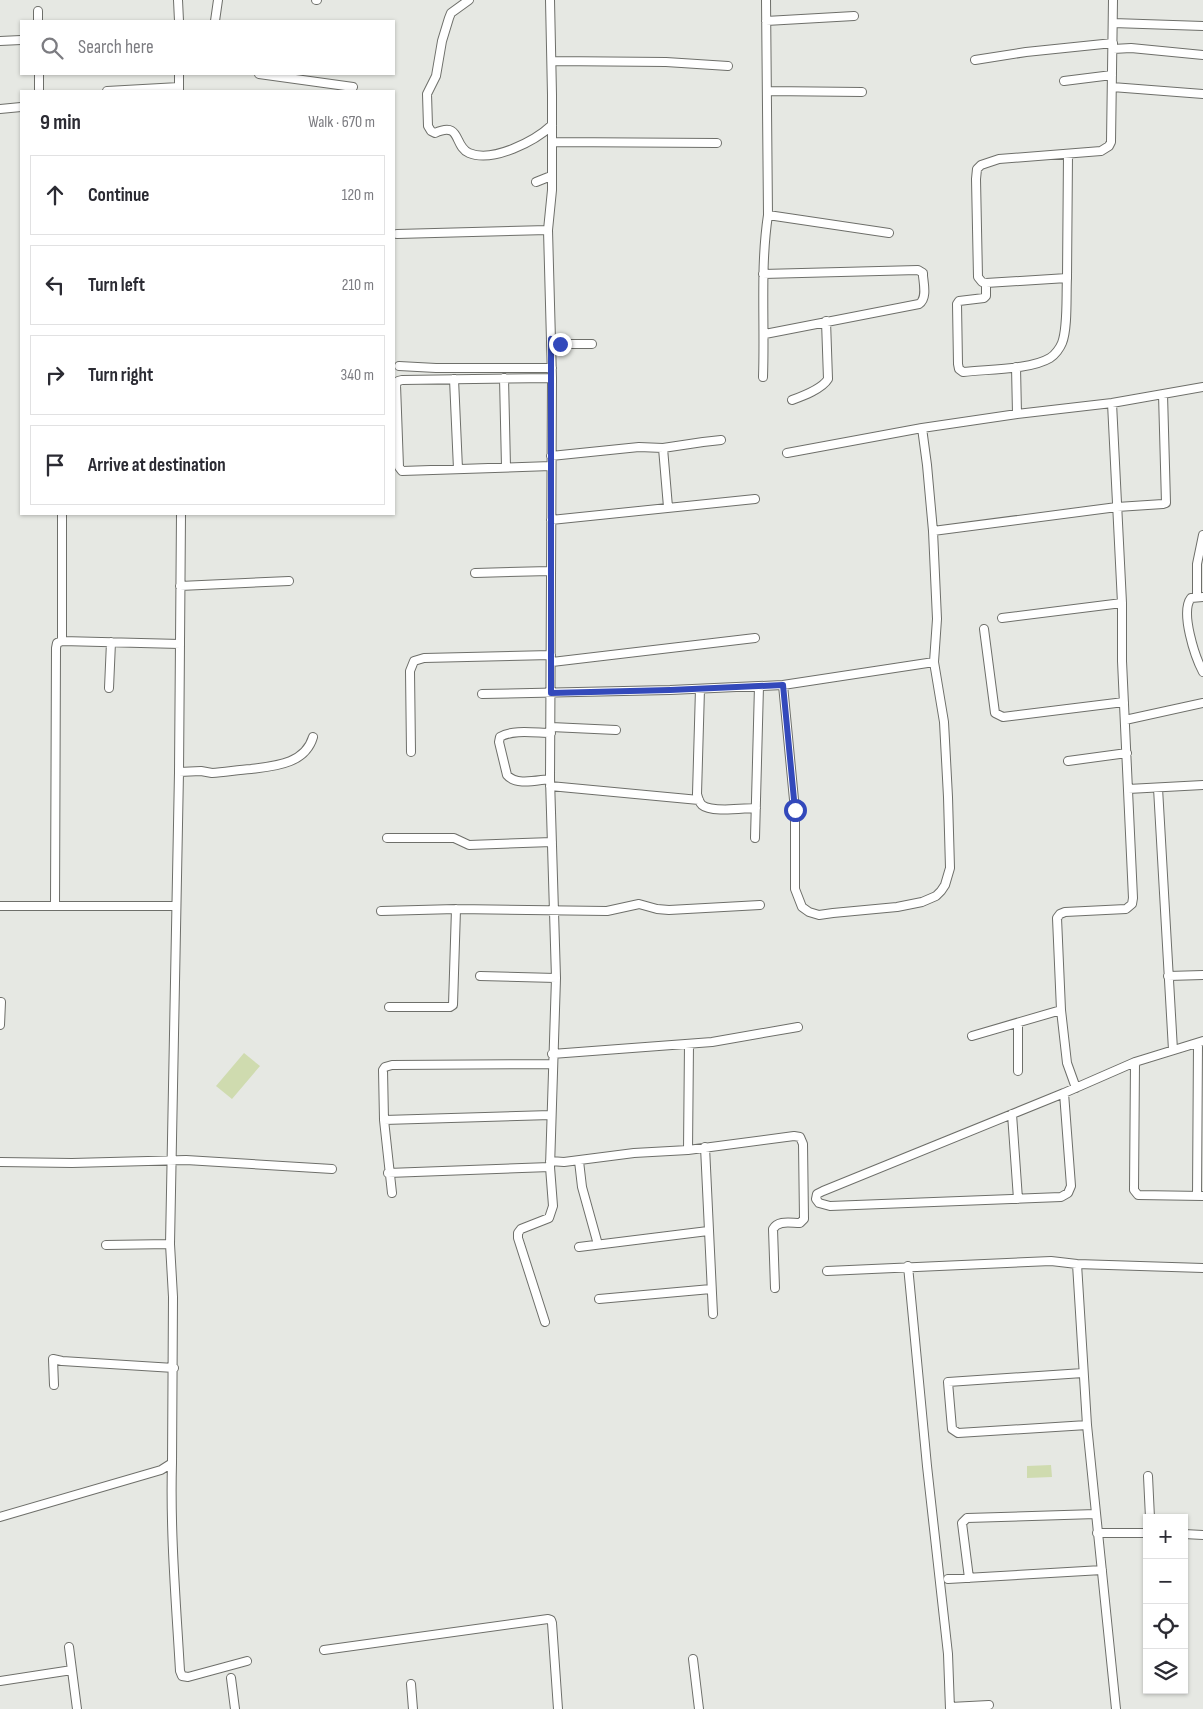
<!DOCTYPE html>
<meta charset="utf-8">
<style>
:root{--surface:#fff;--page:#f7f7f7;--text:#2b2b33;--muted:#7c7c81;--line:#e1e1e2}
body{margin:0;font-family:"Sofia Sans Condensed",sans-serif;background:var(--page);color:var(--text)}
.controls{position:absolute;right:15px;bottom:15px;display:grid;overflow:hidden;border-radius:0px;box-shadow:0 1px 4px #0004}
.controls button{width:45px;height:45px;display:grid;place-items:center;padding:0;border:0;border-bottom:1px solid var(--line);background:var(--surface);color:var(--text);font:25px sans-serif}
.stop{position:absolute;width:15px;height:15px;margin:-11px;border:4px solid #3349bb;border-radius:50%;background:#fff}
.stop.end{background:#3349bb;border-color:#fff;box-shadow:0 1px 5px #0008}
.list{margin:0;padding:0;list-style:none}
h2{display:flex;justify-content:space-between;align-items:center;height:65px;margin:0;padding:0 20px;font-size:21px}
h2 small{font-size:16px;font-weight:400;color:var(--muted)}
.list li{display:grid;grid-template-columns:32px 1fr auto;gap:15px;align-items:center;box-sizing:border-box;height:80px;margin:0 10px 10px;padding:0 10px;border:1px solid var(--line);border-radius:0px}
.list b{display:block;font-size:19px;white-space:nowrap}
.list em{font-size:16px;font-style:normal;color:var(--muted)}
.icon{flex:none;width:28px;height:28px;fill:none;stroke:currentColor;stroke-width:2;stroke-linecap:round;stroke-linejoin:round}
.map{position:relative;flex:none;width:1203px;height:1709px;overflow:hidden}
.search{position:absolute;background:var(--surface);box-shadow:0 1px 4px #0004;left:20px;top:20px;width:375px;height:55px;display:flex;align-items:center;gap:12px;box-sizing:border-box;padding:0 18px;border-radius:0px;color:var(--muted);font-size:19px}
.panel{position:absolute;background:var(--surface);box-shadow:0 1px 4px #0004;left:20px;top:90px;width:375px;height:425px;border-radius:0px}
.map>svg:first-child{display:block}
</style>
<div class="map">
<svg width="1203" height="1709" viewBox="0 0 1203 1709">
<rect width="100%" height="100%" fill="#e6e8e3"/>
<path fill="#cfdbaf" d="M244,1053l16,13 -28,33 -16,-13z
M1051,1465l1,12 -25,1v-12z"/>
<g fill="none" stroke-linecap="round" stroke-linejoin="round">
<g stroke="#6e6f6a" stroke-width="10">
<path id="street" d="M178,0l1,21
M316,0h1
M469,0l-18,13 -2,5 -7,23 -6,35 -9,18 1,32 3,5 4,2c27,-12 18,13 34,20 24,10 66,-12 83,-28
M38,11v10
M215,21l3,-21
M766,21l88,-5
M1113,23l90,3
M0,41l21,-1
M1113,49l18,-1 72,7
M975,60l51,-8 87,-9
M552,61l114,1 62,4
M39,74v17
M179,74v17
M259,74l94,13
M1064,81l48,-6
M1112,87l91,7
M107,91l72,-4
M767,91l95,1
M0,109l21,-2
M552,142l165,1
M1068,154l-1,124 -81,5 -4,-1 -4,-5 -2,-98 1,-10 4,-4 18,-6 102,-8 8,-5 2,-4 2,-142
M536,182l15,-6
M768,215l121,18
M397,234l151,-4
M763,274l155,-4 5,3v3c1,9 4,23 -4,28l-154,30
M986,283v13l-2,2 -25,3 -2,3 1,60 1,5 4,3c24,-3 67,-2 87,-14 5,-3 10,-10 12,-15 6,-15 4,-48 5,-65
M551,339l9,5h32
M399,366l37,2h116
M1016,367l1,47
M763,377c2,-54 -3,-109 5,-162l-2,-215
M504,378l2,89
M454,379l4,90
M792,400c11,-4 30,-11 36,-21l-2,-58
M663,448l5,59
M787,453l135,-25
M551,456l88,-9 24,1 40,-6 18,-2
M551,466l-149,5 -3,-4 -3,-82 2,-4 4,-1 150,-2
M551,520l204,-21
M933,531l184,-24 46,-3 3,-1 -3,-109
M475,573l75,-2
M180,586l109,-5
M1197,597v-33l6,-29
M1203,597l-12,1c-11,14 4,59 12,74
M1002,618l120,-15
M984,629l11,84 8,4 121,-15
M62,641l118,3
M552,662l203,-24
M783,685l12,125v79l7,18 7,5 10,3 14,-2 64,-6 25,-5 14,-6 5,-5 4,-6 5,-17 -2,-71 -4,-75 -10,-60 3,-43 -4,-88 -6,-66 -5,-37 95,-14 95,-11 91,-16
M109,688l2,-46
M700,689l-3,105c1,4 2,8 5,11 9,8 42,3 54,3
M482,694l188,-4 113,-5 151,-23
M1125,720l78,-17
M551,727l65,3
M411,752l-1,-81 4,-10 10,-3 127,-3
M1068,761l59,-8
M179,772l22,-1 11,2c13,-1 26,-3 39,-4 24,-3 54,-5 62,-32
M550,779c-13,1 -34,7 -43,-4l-8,-33 1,-5c13,-8 36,-4 51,-4
M550,786l149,14
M1158,788l15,262
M1128,789l75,-4
M387,838h67l15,7 83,-3
M755,838l4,-152
M0,906h176
M55,906l1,-258 1,-5 5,-2v-127
M381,911l75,-2 151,2 32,-7 18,5 12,1 91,-5
M480,976l76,2
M1168,976l35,-1
M389,1007h61l3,-2 3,-96
M1018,1023v48
M0,1025l1,-23
M972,1036l89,-26
M552,1054l160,-12 86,-15
M1135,1062l-1,128 4,5 65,1
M1076,1088l-9,-25 -6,-53 -4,-92 3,-4 5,-2 61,-3 6,-5 1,-6 -11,-237v-58l-10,-200
M1064,1093l7,93 -3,7 -7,4 -231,9 -11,-3 -3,-4 1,-5 6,-3 241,-98 71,-31 68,-21
M1012,1114l6,85
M384,1120l167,-5
M705,1147l8,167
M688,1150l1,-106
M550,1161l14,1 70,-9 54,-3 106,-14 6,1 3,7 1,75 -4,4c-10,0 -22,-3 -27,6l2,59
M579,1161l3,26 15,54
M0,1162l72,1 114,-3 146,9
M388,1173l162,-6
M392,1193l-8,-73 -1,-50 2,-3 7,-2 160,-1
M1197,1196l1,-153
M106,1245l64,-1
M579,1247l129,-16
M1077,1264l10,161 29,284
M908,1266l19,200 21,188 2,55
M827,1271l224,-10 26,3 126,4
M599,1299l112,-10
M545,1322l-27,-84v-5l3,-4 28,-11 4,-12 -3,-39 6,-189 -6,-199 2,-401 -4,-148 4,-40v-95l-2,-95
M1083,1373l-135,9 4,47 6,4 129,-8
M54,1385l-1,-26 9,2 112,7
M172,1463c-2,69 4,139 8,208l2,5 6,1 59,-16
M1148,1476l2,42
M0,1517l161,-47 11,-7 1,-166 -3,-53 9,-472 2,-258
M1097,1533h50
M1184,1534l19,1
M969,1578l-7,-55 5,-5 129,-4
M948,1579l154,-9
M69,1647l8,62
M324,1650l224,-31 3,1 1,3 6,86
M693,1659l6,50
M231,1678l4,31
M0,1681l72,-11
M411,1684l2,25
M950,1707l39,-2"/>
</g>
<use href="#street" stroke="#fff" stroke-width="8"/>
</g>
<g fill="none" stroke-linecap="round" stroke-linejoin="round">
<path stroke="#3349bb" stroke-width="6" d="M560,344l-9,-5v354l119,-3 113,-5 12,125"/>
</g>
</svg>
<div class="controls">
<button>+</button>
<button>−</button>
<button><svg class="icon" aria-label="locate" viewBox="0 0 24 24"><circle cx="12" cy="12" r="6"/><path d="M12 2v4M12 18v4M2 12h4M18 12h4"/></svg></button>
<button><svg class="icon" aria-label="layers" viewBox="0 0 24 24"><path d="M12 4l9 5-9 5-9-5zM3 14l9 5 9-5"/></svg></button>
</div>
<div class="stop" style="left:795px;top:810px"></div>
<div class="stop end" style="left:560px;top:344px"></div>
<div class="search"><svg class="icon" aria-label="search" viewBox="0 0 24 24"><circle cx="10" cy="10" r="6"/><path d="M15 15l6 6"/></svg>Search here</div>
<section class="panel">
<h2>9 min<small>Walk · 670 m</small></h2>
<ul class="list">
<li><svg class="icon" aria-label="ahead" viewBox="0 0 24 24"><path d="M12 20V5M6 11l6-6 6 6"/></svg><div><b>Continue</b></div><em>120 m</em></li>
<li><svg class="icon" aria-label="left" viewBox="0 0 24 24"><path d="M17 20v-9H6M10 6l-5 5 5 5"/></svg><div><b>Turn left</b></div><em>210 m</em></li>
<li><svg class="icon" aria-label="right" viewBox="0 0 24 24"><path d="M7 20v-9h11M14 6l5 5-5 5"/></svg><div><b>Turn right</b></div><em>340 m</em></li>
<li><svg class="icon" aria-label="arrive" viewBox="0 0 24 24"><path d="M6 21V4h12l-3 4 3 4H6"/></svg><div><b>Arrive at destination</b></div></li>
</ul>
</section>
</div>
